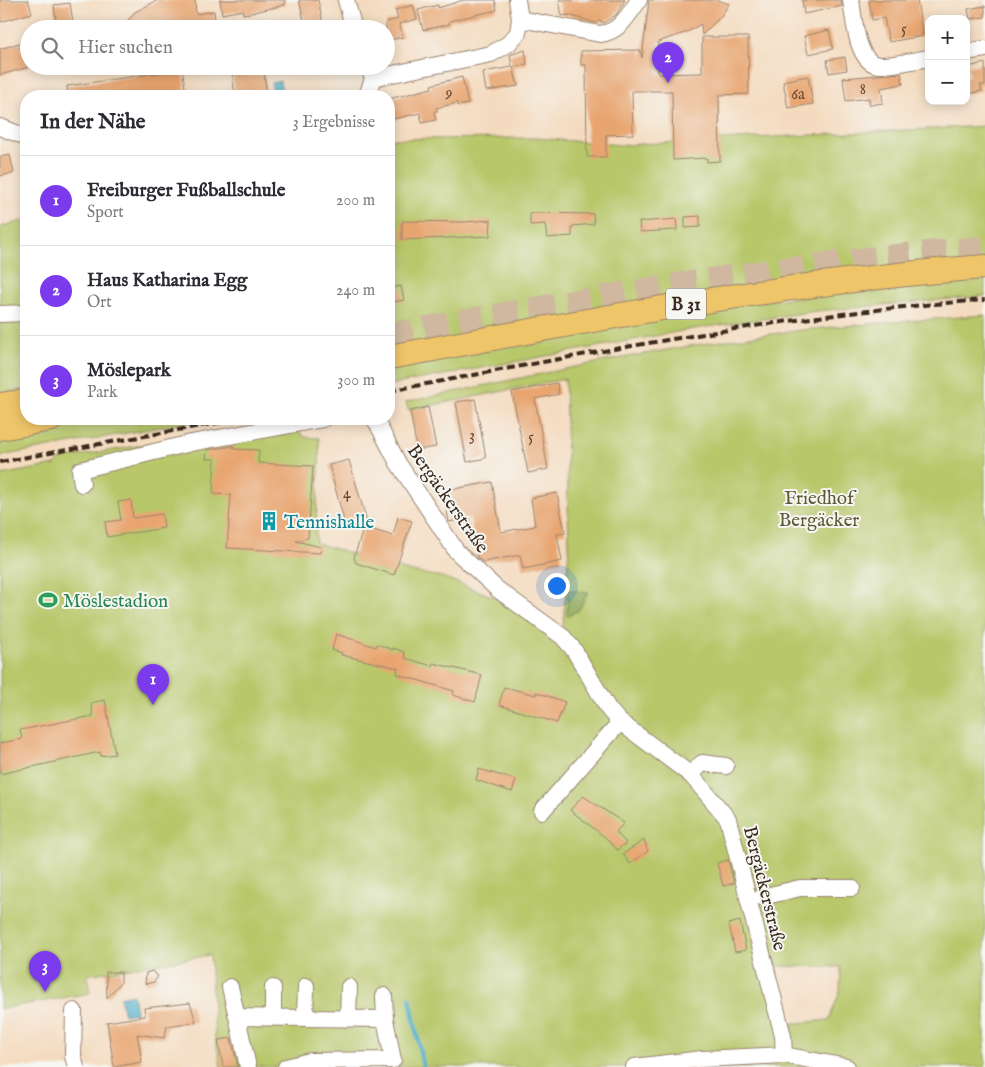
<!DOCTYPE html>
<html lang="de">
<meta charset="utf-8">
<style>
:root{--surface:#fff;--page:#f2f2f3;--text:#2b2b33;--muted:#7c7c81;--line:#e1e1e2;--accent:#7c3aed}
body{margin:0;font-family:"IM FELL English",serif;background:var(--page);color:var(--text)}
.controls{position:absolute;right:15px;top:15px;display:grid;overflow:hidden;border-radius:10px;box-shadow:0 2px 12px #0003}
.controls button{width:45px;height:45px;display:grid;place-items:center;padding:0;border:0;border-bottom:1px solid var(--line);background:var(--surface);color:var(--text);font:25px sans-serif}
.you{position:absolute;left:556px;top:585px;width:18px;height:18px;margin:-12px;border:4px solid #fff;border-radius:50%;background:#1a73e8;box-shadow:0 0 0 8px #1a73e833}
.badge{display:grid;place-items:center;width:32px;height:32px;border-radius:50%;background:var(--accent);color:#fff;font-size:16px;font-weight:700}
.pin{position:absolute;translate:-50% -41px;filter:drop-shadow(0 1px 2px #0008)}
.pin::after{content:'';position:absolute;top:26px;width:18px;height:15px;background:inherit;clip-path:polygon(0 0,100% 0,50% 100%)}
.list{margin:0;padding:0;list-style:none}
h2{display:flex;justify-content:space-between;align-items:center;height:65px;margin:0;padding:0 20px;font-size:21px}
h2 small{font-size:16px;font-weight:400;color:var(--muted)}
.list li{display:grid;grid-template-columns:32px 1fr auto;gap:15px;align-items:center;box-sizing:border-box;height:90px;padding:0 20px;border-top:1px solid var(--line)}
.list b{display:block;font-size:19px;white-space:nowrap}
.list p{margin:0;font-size:16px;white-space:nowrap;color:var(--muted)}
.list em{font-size:16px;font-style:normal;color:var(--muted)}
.icon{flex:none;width:28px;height:28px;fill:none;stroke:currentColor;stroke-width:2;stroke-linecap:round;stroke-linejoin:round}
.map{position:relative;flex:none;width:985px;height:1067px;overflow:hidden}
.search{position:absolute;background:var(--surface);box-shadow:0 2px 12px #0003;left:20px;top:20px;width:375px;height:55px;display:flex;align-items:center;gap:12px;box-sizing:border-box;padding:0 18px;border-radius:28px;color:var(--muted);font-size:19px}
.panel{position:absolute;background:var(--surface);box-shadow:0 2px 12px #0003;left:20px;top:90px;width:375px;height:335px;border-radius:20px}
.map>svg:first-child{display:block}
</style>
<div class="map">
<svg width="985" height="1067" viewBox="0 0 985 1067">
<rect width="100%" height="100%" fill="#f6f6f2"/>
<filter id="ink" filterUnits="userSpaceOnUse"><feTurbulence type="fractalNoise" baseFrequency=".02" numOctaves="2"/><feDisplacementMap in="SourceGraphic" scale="10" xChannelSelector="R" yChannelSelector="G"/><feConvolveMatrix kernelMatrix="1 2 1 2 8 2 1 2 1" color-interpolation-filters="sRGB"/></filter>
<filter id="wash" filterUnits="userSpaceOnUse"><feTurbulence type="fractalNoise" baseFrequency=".0096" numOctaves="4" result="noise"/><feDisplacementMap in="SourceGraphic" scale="20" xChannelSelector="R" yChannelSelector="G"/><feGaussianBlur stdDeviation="1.12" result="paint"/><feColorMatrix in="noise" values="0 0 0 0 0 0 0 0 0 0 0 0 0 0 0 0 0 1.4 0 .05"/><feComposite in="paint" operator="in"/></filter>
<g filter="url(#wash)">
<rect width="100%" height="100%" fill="#f4dbbf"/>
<path fill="#b8c76a" stroke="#7a7844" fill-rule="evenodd" d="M985,126v133l-596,89v-33l3,-1 -3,-14v-161l148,-1 84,7z
M26,220v169l-26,5v-167z
M985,276v20l-169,15 -123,18 -304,56v-20l339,-60z
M985,315v752h-764l-6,-30 -5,-82 -123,20 3,18 -90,16v-534l55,-10 6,-6 122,-21 115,-8 6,7 15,1c2,35 -4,69 -3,105l96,29 30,5 60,23 20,12 27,26 14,-12 6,-79 -4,-168 -157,31 -2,-8c134,-28 269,-58 406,-73 57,-6 115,-9 173,-14zM772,966l69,1 -1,24 -11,29 -44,4z
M95,419h110l-205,37v-20z"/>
<path fill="#92ac5e" stroke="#666b3e" d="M568,590l20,2 -9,18 -12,6z"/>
<path fill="#48adc7" stroke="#426c72" d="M280,81l3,15h-9l-3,-13z
M133,994l3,19 -12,2 -4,-18z"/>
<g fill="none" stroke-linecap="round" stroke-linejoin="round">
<path stroke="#48adc7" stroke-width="4.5" d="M410,998l13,69"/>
</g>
<g id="blocks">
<path fill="#e8a570" d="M0,0h28l4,13 -32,9z
M158,0h37l1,14 18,-3 2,18h-95l14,-17z
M220,0h65v5l-35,8 -7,1v-4l-21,4z
M299,0h19l6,29h-18z
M464,0h31l2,10 -48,11 1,3 -27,6 -5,-20 20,-5v3z
M559,0h66l-9,15 -13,8 -3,-3 -4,3 -28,-8 -6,1z
M649,0h69l11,4 -8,12 -19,19 -1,-11 -14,8 -29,10v32l44,-1v-36h46l1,57 -30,1 1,66 -13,1v-4l-34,2 -1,-69h-40l1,43 -27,1v22h-19l-1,-92h-5v-14l59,-1 2,8z
M802,0h39l1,6 -38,8z
M869,0h48l6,36 -34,6 -5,-24 -12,2z
M70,3l4,26h-17l-3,-24z
M413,5l4,14 -18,5 4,13 -17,4v-19l12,-3 -3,-9z
M985,6v11l-15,2 -2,-10z
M829,30l4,19 -25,5 -4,-18z
M29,40v27l-29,8v-26z
M525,50l2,14 -14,3 5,19 -32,5 -3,-19 29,-5 -2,-12z
M845,57l2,13 -18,3 -2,-13z
M985,63v22h-5l2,6 -16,3v-17l4,-1 -2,-9z
M170,66h12l4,30h-12l-1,-3 -23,3h-82l-1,-10 103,-15z
M250,66h13l4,28 -32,2 -3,-23 19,-3z
M901,73l2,11 -22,4 2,15 -13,2 -1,-7 -23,3 -3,-23z
M808,76l5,28 -25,4 -5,-27z
M462,77l6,27 -10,2 -1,-3 -21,5 1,3 -3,1 2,8 -14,3 -2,-10 -31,7v-21l43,-11 -1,-3z
M10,155l4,18 -14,3v-19z
M530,213l63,1 1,10 -22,2v10l-25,2 -2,-14 -15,1z
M700,216v11l-15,1v-11z
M676,219l1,11 -37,2 -1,-10z
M491,220l-1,16 -88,4v-19l62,1z
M401,286l3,14 -11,2 -2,-14z
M557,383l2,11 -24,5 13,70 -20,4 -16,-81z
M475,399l11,59 -19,4 -11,-60z
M428,407l8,40 -19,3 -7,-39z
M234,446v3l25,1 -1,13 55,3 -5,72 -12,3 25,6 -1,6 -93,-5 4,-53 -18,-1 2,-35h-9l1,-9z
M349,460l18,62 -21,6 -17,-63z
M492,482l9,50 34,-6 -4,-28 26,-5 8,40 -8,1 5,27 -39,8 -3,-14 -37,7 -6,-5 -7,-39 -21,4 -6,-31z
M131,500l2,18 29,-4 2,14 -57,9 -2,-15 16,-2 -3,-18z
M398,517l14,4 -18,54 -38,-12 -2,-6 10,-30 29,9z
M336,634l40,13 1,-3 16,6v-2l11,4 1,6 27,8 1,-3 49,12 -7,27 -22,-7 1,-4 -57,-17 1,-6 -57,-13 1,-2 -10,-3z
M504,687l32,8v-3l29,10 -8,21 -58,-18z
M105,700l10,54 -14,2 -1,-4 -100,22v-31l22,-4 -2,-9 73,-14 -2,-13z
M479,769l37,11 -4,12 -36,-12z
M583,796l41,27 -8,9 10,11 -9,7 -11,-12 -36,-28z
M644,840l4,11 -18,13 -7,-10z
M728,860l6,23 -11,3 -6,-23z
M740,921l6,29 -11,2 -6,-28z
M152,971l6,5 -4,6 -9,2 1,-11z
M106,972h15v10l-14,16z
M190,1003l6,19 -29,4 -3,12 -27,-4 5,28 -28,5 -7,-45 38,-6 -1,-8z
M231,1038l7,29h-15l-5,-27z"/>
</g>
</g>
<g filter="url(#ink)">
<use href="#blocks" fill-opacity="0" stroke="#98826e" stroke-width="1"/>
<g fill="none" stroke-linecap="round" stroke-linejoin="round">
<path stroke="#cfb89f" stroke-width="24" stroke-dasharray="24 12" stroke-linecap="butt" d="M389,335c198,-36 395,-72 596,-87"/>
<g stroke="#98826e" stroke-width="18">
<path id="minor" d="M346,0l8,29
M851,0c3,17 5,62 27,65 13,1 37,-5 51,-7
M520,19l80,15c20,-2 28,-19 39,-34
M966,52l19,-3
M373,78l118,-24 17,-10 10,-11 2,-14 -3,-19
M367,96l6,-18 -5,-12
M0,127l26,10
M0,314l26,-1
M375,419l23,44 59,89 40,37 66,48 11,13 35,60 11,12 71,53 37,44 55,217 1,19
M82,484l-2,-14 111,-27 132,-24
M691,775l11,-12 24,3
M542,811l78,-89
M762,897l38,-9h52
M230,987l7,30
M384,996l1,23
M74,1011l-1,45 3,11
M273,1017v-29
M305,1018l1,-32
M348,1018l1,-31
M248,1067l-11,-50 148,2 8,41 -83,1 -24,6
M634,1067l68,-8 82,-4 63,12"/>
</g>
<g stroke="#98826e" stroke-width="26">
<path id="highway" d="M389,357c198,-36 395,-75 596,-90
M0,405l26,-4
M0,428l51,-9"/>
</g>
<use href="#minor" stroke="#fff" stroke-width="16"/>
<use href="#highway" stroke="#eec569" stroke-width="24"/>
<path stroke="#3b2a1e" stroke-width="4" stroke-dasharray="8 4" stroke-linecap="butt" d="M389,391c197,-37 395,-77 596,-91
M0,462l239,-43"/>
</g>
</g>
<defs>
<g id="building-bare" transform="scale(1.5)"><path d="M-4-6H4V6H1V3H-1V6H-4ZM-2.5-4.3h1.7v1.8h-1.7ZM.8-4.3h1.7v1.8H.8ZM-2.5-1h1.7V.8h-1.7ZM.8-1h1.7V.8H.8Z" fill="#0f9aa8" stroke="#f6f6f2" stroke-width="2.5" paint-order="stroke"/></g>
<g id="stadium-bare" transform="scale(1.5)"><path d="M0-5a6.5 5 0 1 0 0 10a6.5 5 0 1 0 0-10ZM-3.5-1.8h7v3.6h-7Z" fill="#2e9e5b" stroke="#f6f6f2" stroke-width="2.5" paint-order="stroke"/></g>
</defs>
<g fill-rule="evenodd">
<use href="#building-bare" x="269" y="521"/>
<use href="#stadium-bare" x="48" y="600"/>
</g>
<g text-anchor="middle" stroke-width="4" stroke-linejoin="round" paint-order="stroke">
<g font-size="16" fill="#664932">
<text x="904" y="34">5</text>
<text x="863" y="94">8</text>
<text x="449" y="98">9</text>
<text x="798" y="99">6a</text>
<text x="472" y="440">3</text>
<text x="531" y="442">5</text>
<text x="347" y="498">4</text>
</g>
<rect fill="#f6f6f2" stroke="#73675e" stroke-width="1" x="666" y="288.5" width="40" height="31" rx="4"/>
<g font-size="18" font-weight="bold" fill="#3b2a1e">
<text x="686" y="310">B 31</text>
</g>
<g font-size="19" fill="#605935" stroke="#f6f6f2">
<text x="819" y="504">Friedhof<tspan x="819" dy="22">Bergäcker</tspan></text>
</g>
<g font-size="19" fill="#3b2a1e" stroke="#f6f6f2">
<text transform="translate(449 498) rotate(55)" y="7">Bergäckerstraße</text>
<text transform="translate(766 888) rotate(76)" y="7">Bergäckerstraße</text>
</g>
<g font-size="19" fill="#0d838f" stroke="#f6f6f2" text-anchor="start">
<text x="284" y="528">Tennishalle</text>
</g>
<g font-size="19" fill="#27864d" stroke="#f6f6f2" text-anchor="start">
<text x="63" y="607">Möslestadion</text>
</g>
</g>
</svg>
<div class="controls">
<button>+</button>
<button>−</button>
</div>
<div class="you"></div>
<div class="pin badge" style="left:153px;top:705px">1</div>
<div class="pin badge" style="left:668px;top:83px">2</div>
<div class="pin badge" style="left:45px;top:992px">3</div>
<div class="search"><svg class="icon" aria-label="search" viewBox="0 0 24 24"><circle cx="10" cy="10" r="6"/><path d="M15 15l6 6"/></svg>Hier suchen</div>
<section class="panel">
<h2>In der Nähe<small>3 Ergebnisse</small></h2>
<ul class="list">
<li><span class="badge">1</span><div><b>Freiburger Fußballschule</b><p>Sport</p></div><em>200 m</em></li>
<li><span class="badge">2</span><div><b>Haus Katharina Egg</b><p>Ort</p></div><em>240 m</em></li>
<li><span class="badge">3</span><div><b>Möslepark</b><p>Park</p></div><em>300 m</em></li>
</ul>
</section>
</div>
